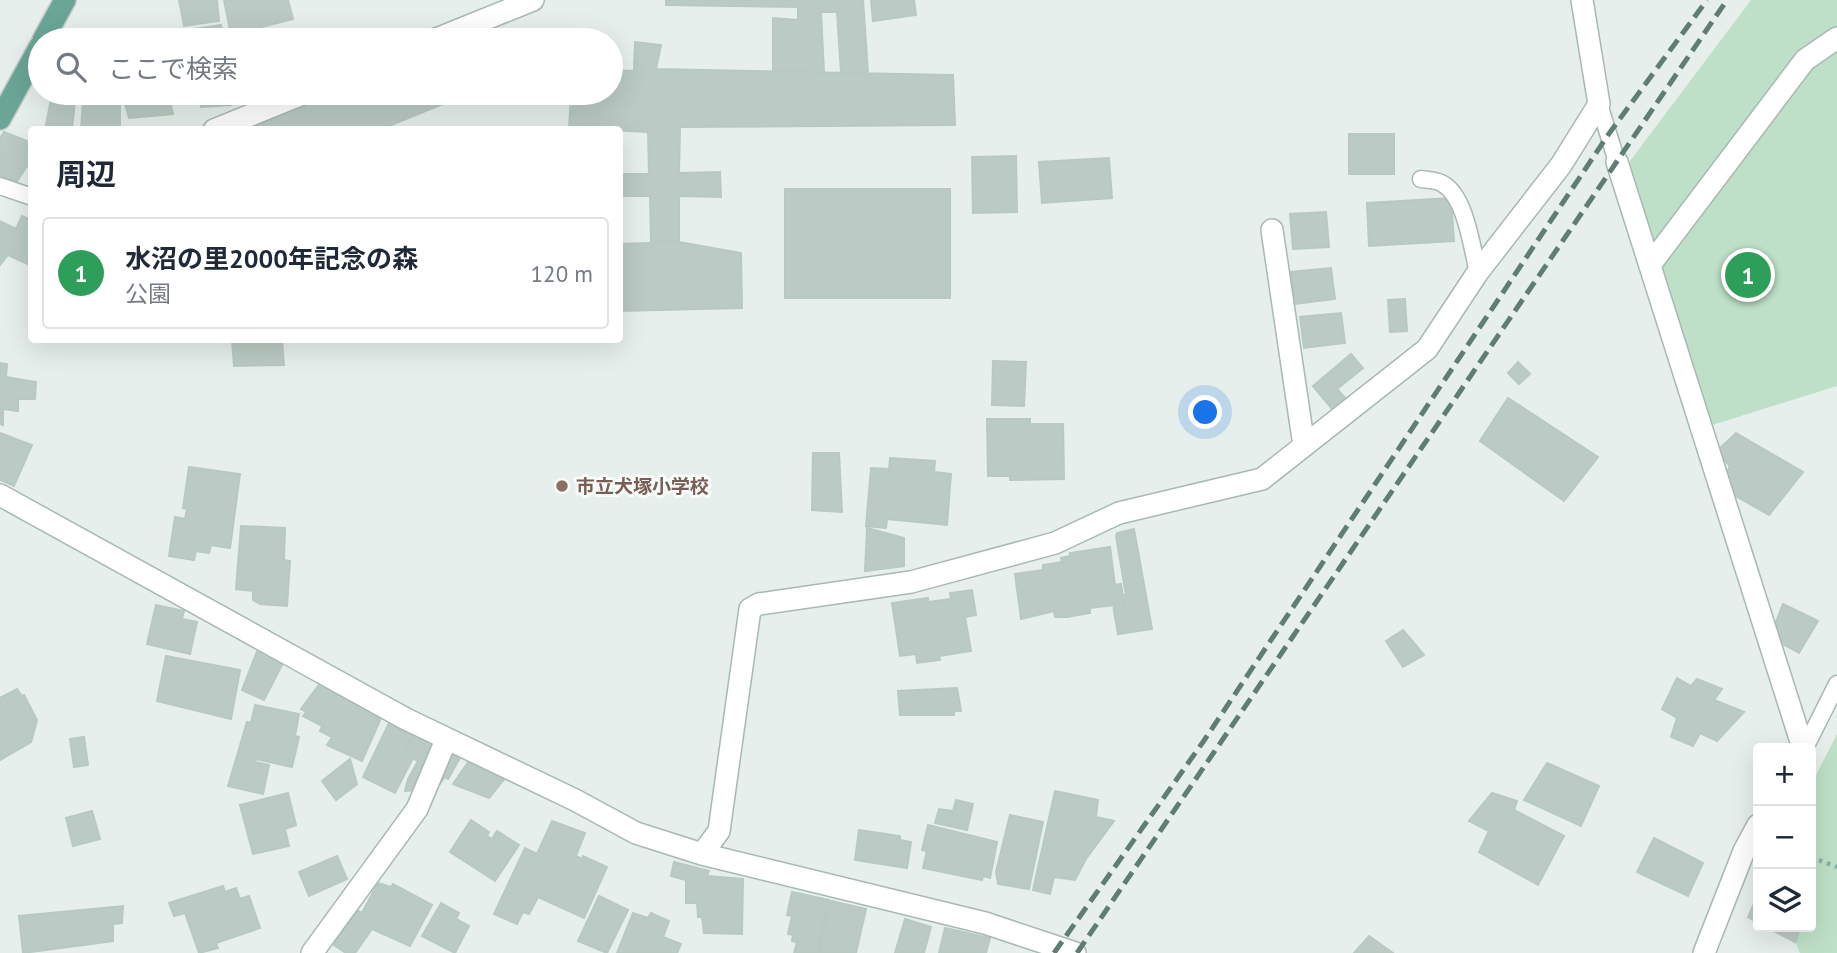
<!DOCTYPE html>
<html lang="ja">
<meta charset="utf-8">
<style>
:root{--surface:#fff;--page:#f2f2f3;--text:#1f2937;--muted:#747a83;--line:#e0e1e3;--accent:#b45309}
body{margin:0;font-family:"PT Sans","Noto Sans JP",sans-serif;background:var(--page);color:var(--text)}
.controls{position:absolute;right:21px;bottom:21px;display:grid;overflow:hidden;border-radius:7px;box-shadow:0 7px 28px #0002}
.controls button{width:63px;height:63px;display:grid;place-items:center;padding:0;border:0;border-bottom:2px solid var(--line);background:var(--surface);color:var(--text);font:35px sans-serif}
.you{position:absolute;left:1206px;top:413px;width:24px;height:24px;margin:-18px;border:5px solid #fff;border-radius:50%;background:#1a73e8;box-shadow:0 0 0 10px #1a73e833}
.badge{display:grid;place-items:center;width:46px;height:46px;border-radius:50%;background:var(--accent);color:#fff;font-size:23px;font-weight:700}
.pin{position:absolute;translate:-50% -50%;border:4px solid #fff;box-shadow:0 2px 7px #0006}
.list{margin:0;padding:0;list-style:none}
h2{display:flex;justify-content:space-between;align-items:center;height:91px;margin:0;padding:0 28px;font-size:30px}
h2 small{font-size:23px;font-weight:400;color:var(--muted)}
.list li{display:grid;grid-template-columns:46px 1fr auto;gap:21px;align-items:center;box-sizing:border-box;height:112px;margin:0 14px 14px;padding:0 14px;border:2px solid var(--line);border-radius:7px}
.list b{display:block;font-size:26px;white-space:nowrap}
.list p{margin:0;font-size:23px;white-space:nowrap;color:var(--muted)}
.list em{font-size:23px;font-style:normal;color:var(--muted)}
.icon{flex:none;width:38px;height:38px;fill:none;stroke:currentColor;stroke-width:2;stroke-linecap:round;stroke-linejoin:round}
.map{position:relative;flex:none;width:1837px;height:953px;overflow:hidden}
.search{position:absolute;background:var(--surface);box-shadow:0 7px 28px #0002;left:28px;top:28px;width:595px;height:77px;display:flex;align-items:center;gap:18px;box-sizing:border-box;padding:0 24px;border-radius:38px;color:var(--muted);font-size:26px}
.panel{position:absolute;background:var(--surface);box-shadow:0 7px 28px #0002;left:28px;top:126px;width:595px;height:217px;border-radius:7px}
.map>svg:first-child{display:block}
</style>
<div class="map">
<svg width="1837" height="953" viewBox="0 0 1837 953">
<rect width="100%" height="100%" fill="#e6efeb"/>
<path fill="#bfe0c8" d="M1751,0h86v386l-134,42 -76,-263z
M1837,734v219h-37l-11,-26h22v-142z"/>
<path fill="#bbcac4" stroke="#b8c9c2" stroke-width="2" d="M179,0h38l2,21 -35,5z
M224,0h64l5,19 -62,16z
M666,0h197l5,73 -27,-1 -4,-60h-16l3,60 -51,-1v-53l25,2v-13l-132,-2z
M871,0h43l2,15 -43,6z
M221,25l3,15h-35l-2,-10z
M635,42l26,3 -5,24 297,6 2,50 -275,2 -1,46 41,-1 1,25 -42,-1v46h-28l-1,-46h-30v-22h29l-1,-42 -79,-4 2,-35h40v-23l23,1z
M122,93h46l5,21 -44,4z
M200,93h28l3,12 -30,2z
M329,93h135l1,2 -86,35h-130l-1,-4z
M51,99l24,1 -3,30h-27z
M83,101l37,1v28h-39z
M4,132l28,11v16l-15,22 -17,-5v-38z
M1349,134h45v40h-45z
M1016,156l1,56 -44,1 -1,-56z
M1109,158l3,40 -70,5 -3,-41z
M785,189h165v109h-165z
M1451,198l3,43 -85,5 -2,-43z
M1326,212l3,35 -36,2 -3,-35z
M22,216l10,4v46l-24,-11 -8,10v-44l16,8z
M679,242l62,11 1,55 -122,3v-67z
M1331,268l4,31 -40,5 -4,-32z
M1405,299l2,32 -17,1 -2,-32z
M1341,313l4,30 -41,5 -4,-31z
M232,340h50l2,25 -50,1z
M1351,354l12,14 -26,21 9,10 -13,11 -20,-24z
M993,361l33,1 -2,44 -32,-1z
M1518,362l12,12 -11,10 -11,-11z
M0,363l7,1 -1,13 30,5 -1,17h-17v12l-15,-2v16l-3,-1z
M1508,398l90,59 -34,44 -84,-60z
M987,419h43v5h33l1,55 -54,1v-4h-22z
M0,433l32,12 -18,41 -14,-6z
M1736,433l67,39 -34,43 -49,-28 10,-21 -14,-14z
M813,453h26l3,59 -30,-2z
M890,458l45,3 -1,11 17,2 -4,51 -60,-6 -1,9 -20,-2 5,-58 18,1z
M189,467l51,7 -10,74 -19,-3 -2,8 -13,-2 -2,9 -25,-4 6,-39 10,2 2,-10 -4,-1z
M241,526l44,2 -1,32 6,1 -3,45 -27,-2 -7,-4v-9l-17,-2z
M867,528l37,10v28l-39,5z
M1134,529l18,100 -34,5 -5,-29h12l-2,-10h3l-10,-59 1,-3z
M1110,547l5,38 6,-1 3,20 -34,4v5l-23,4h-12l-1,-6 -33,8 -6,-45 28,-4v-5l19,-3 -1,-4 9,-2v-3z
M972,590l4,25 -11,2 6,34 -32,5 1,4 -23,3 -1,-9 -16,2 -8,-53 36,-5v4l23,-3 -1,-6z
M1783,604l35,17 -19,32 -29,-16z
M156,605l28,6 -2,8 15,3 -7,32 -43,-10z
M1403,630l21,25 -21,12 -17,-26z
M258,649l26,12 -20,39 -22,-10z
M166,656l74,14 -9,49 -74,-18z
M1677,678l14,8 6,-7 25,10 -8,11 30,12 -27,29 -17,-8 -7,13 -22,-9 6,-19 -15,-9z
M321,682l61,34 -20,45 -35,-16 5,-8 -12,-6 2,-5 -19,-10 3,-4 -5,-3z
M957,688l4,23h-7v4h-54l-2,-24z
M17,689l5,7 2,-1 13,25 -6,22 -31,18v-62z
M255,705l44,9 -4,22 4,1 -7,30 -36,-8 -1,3 14,3 -6,29 -35,-8 19,-64 4,1z
M389,723l24,12 -9,19 9,4 -18,35 -32,-16z
M415,735l45,23 -12,21 -3,-2 -9,12 -31,2 3,-12 10,-18 -13,-7z
M84,737l4,28 -14,2 -4,-28z
M350,759l7,25 -21,16 -14,-19z
M469,761l37,16 -17,21 -36,-14z
M1547,763l52,23 -18,40 -57,-26z
M1055,791l43,9 -2,17 18,4 -28,38 -11,21 -21,-3 -4,17 -17,-4z
M288,793l8,32 -11,4 4,17 -36,8 -13,-49z
M1492,793l25,8 -3,9 50,26 -26,49 -59,-33 10,-21 -20,-10z
M956,800l17,4 -6,26 -32,-7 4,-14 14,2z
M92,811l8,28 -27,7 -7,-28z
M1010,815l33,7 -14,67 -31,-5 -2,-12z
M471,820l18,12 -2,4 5,3 5,-8 22,14 -24,36 -45,-29z
M552,821l33,12 -9,23 6,3 1,-3 24,11 -23,51 -46,-21 -9,17 -6,-2 -6,12 -23,-10 31,-66 12,6z
M928,825l69,17 -7,36 -7,-2 -1,4 -59,-12 4,-17 -5,-1z
M859,830l41,6v4l11,2 -4,26 -52,-8z
M1654,838l49,25 -15,33 -51,-24z
M337,856l10,23 -38,17 -10,-24z
M674,862l35,9 -2,5 36,3 -1,55 -38,-1 -2,-16h-4l-1,-14h-11v-23l-15,-4z
M378,883l13,4 2,-3 39,21 -22,41 -38,-17 -17,24h-9l-12,-8 23,-35 5,3z
M223,886l2,6 11,-4 4,11 9,-3 11,32 -44,15 2,5 -19,5 -14,-40 -11,3 -5,-13z
M792,892l37,8 -12,53h-23l3,-11 -5,-1 1,-6 -5,-1 4,-18 -5,-1z
M1758,895v28l-10,-6z
M599,896l29,14 -21,43 -29,-12z
M831,901l35,8 -10,44 -37,-1z
M441,903l18,10 -3,6 13,7 -14,27 -33,-17z
M123,906l-1,17 -9,1v17l-90,12 -4,-37z
M633,913l15,5 3,-5 18,8 -6,16 18,7 -4,9h-60z
M905,919l26,8 -7,26h-29z
M1766,927h35l-6,15z
M945,928l45,10 -4,15h-47z
M1369,936l24,17h-39z"/>
<g fill="none" stroke-linecap="round" stroke-linejoin="round">
<g stroke="#a8b8b2" stroke-width="19">
<path id="lane" d="M1599,104l18,58
M1421,179c6,1 17,1 22,5 23,13 29,65 35,88
M0,186l32,11
M1805,748l32,-64"/>
</g>
<g stroke="#a8b8b2" stroke-width="24">
<path id="street" d="M434,40l99,-40
M214,130l91,-37
M1617,162l186,586
M1272,230l32,216
M1650,265l155,-205 32,-22
M0,495l406,224 169,81 61,33 66,21 283,69 90,30
M702,854l17,-23 31,-222 9,-5 152,-22 144,-39 64,-30 143,-34 165,-130 51,-77 83,-107 38,-61 -17,-104
M312,953l105,-144 29,-69
M1704,953l40,-102 14,-26"/>
</g>
<g stroke="#c2cac8" stroke-width="24">
<path id="primary" d="M43,40l22,-40
M0,119l40,-73"/>
</g>
<path stroke="#86b3a5" stroke-width="4.5" stroke-dasharray="3.5 5" stroke-linecap="butt" d="M1811,857l26,10"/>
<use href="#lane" stroke="#fff" stroke-width="16"/>
<use href="#street" stroke="#fff" stroke-width="21"/>
<use href="#primary" stroke="#6aa596" stroke-width="21"/>
<path stroke="#5f7d75" stroke-width="5" stroke-dasharray="14 7" stroke-linecap="butt" d="M1054,953l149,-211 405,-607 99,-135
M1077,953l650,-953"/>
</g>
<circle fill="#8d6e63" stroke="#f7fbf9" stroke-width="2.5" cx="562" cy="486" r="7"/>
<g text-anchor="middle" stroke-width="6" stroke-linejoin="round" paint-order="stroke">
<g font-size="19" font-weight="bold" fill="#785e54" stroke="#f7fbf9" text-anchor="start">
<text x="576" y="493">市立犬塚小学校</text>
</g>
</g>
</svg>
<div class="controls">
<button>+</button>
<button>−</button>
<button><svg class="icon" aria-label="layers" viewBox="0 0 24 24"><path d="M12 4l9 5-9 5-9-5zM3 14l9 5 9-5"/></svg></button>
</div>
<div class="you"></div>
<div class="pin badge" style="left:1748px;top:275px;background:#2e9e5b">1</div>
<div class="search"><svg class="icon" aria-label="search" viewBox="0 0 24 24"><circle cx="10" cy="10" r="6"/><path d="M15 15l6 6"/></svg>ここで検索</div>
<section class="panel">
<h2>周辺<small></small></h2>
<ul class="list">
<li><span class="badge" style="background:#2e9e5b">1</span><div><b>水沼の里2000年記念の森</b><p>公園</p></div><em>120 m</em></li>
</ul>
</section>
</div>
